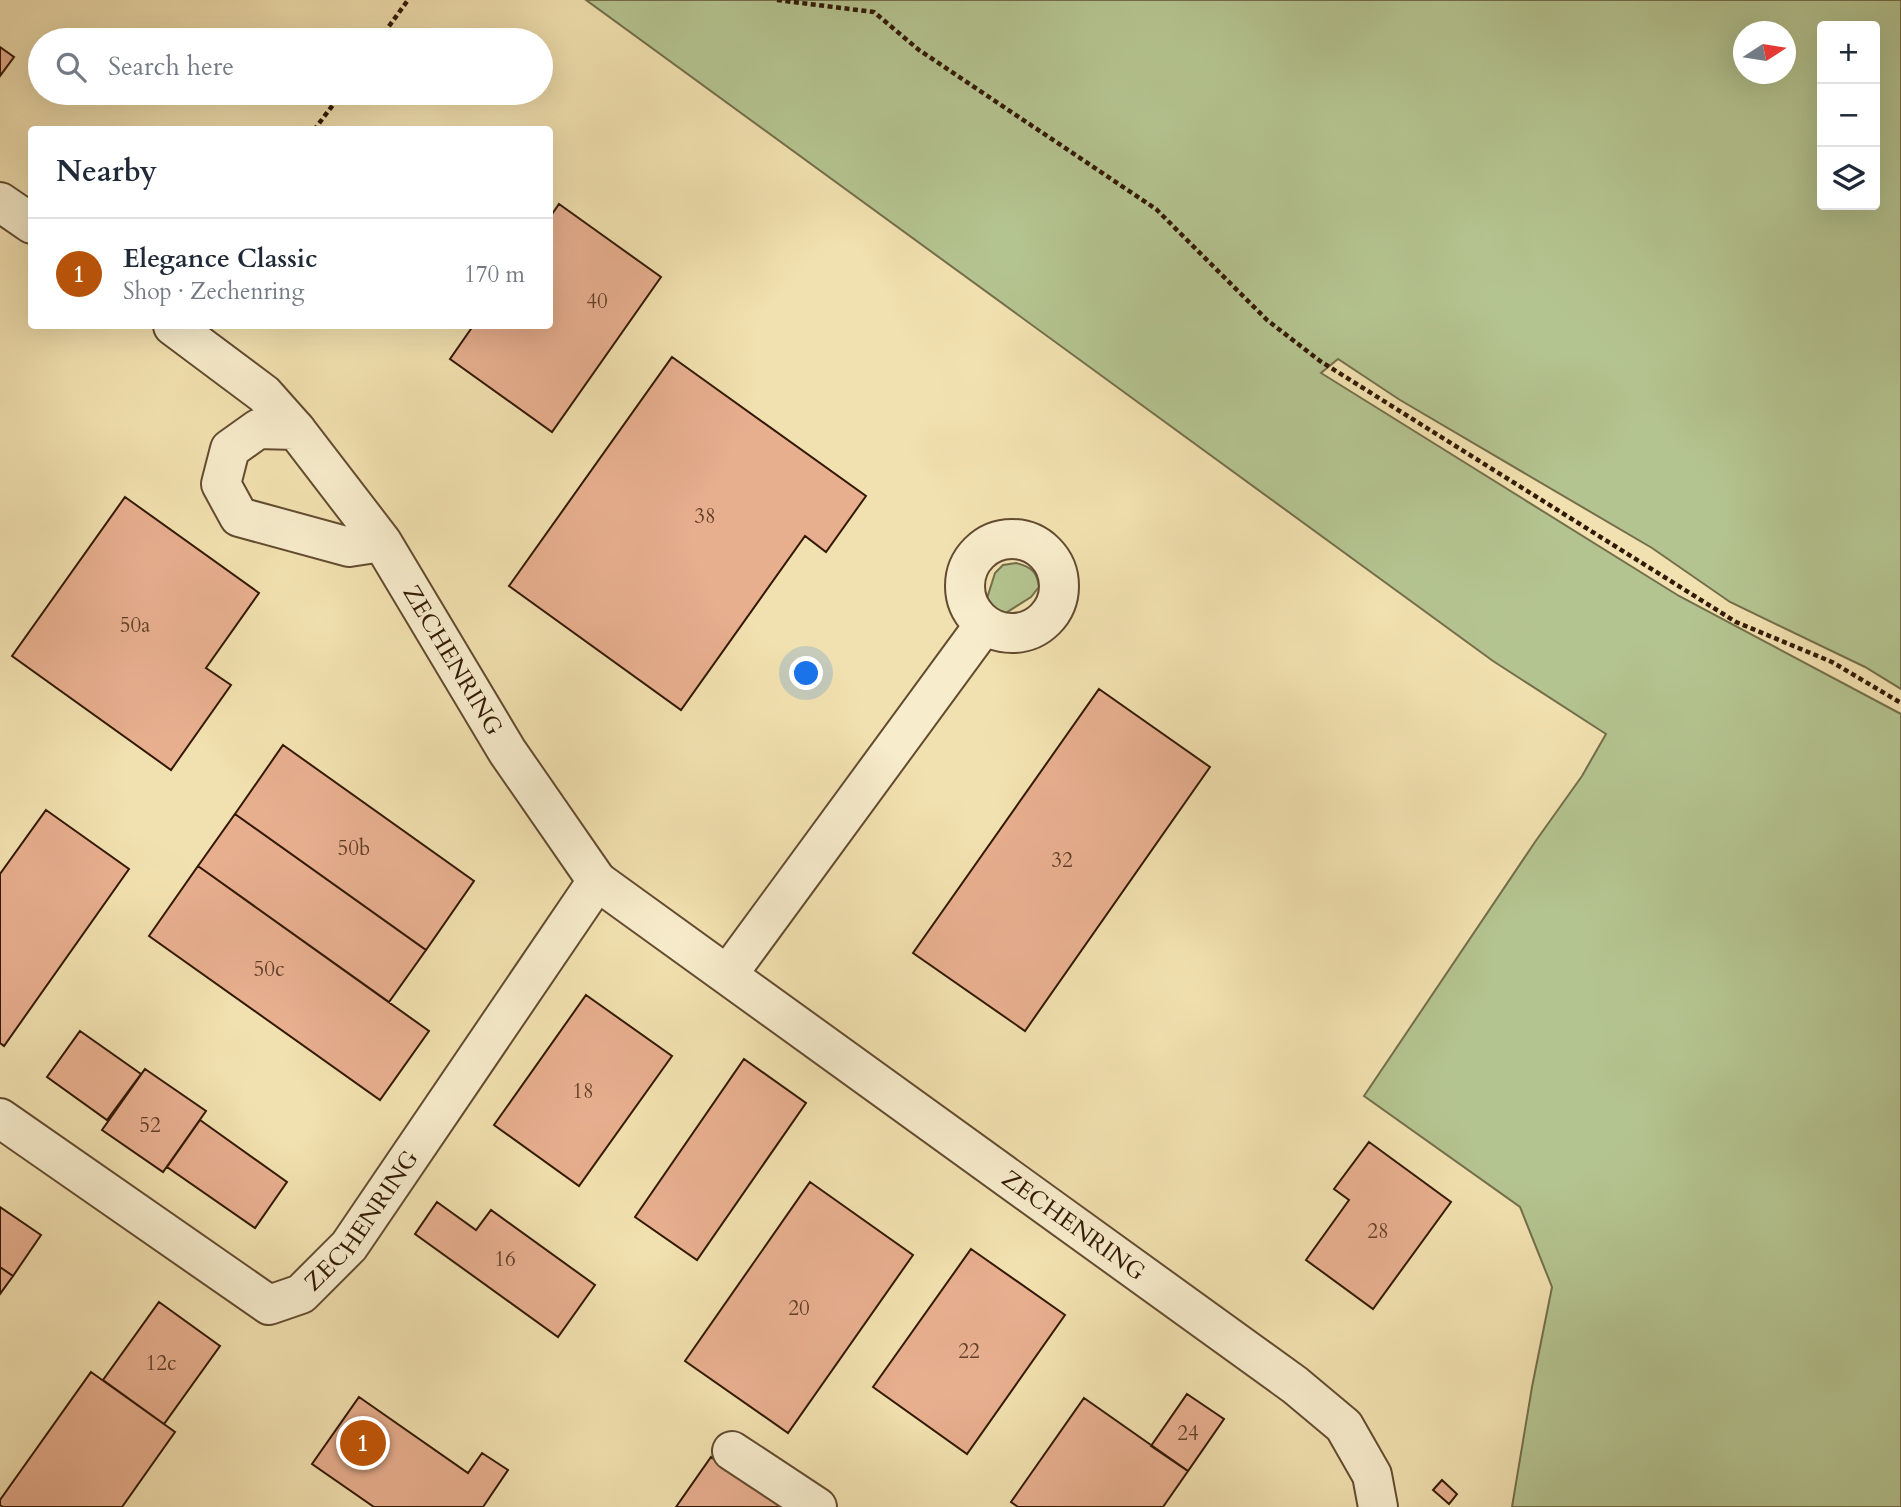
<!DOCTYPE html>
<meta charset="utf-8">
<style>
:root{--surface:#fff;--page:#f2f2f3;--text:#1f2937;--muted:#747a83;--line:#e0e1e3;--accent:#b45309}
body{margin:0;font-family:Cardo,serif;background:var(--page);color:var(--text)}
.controls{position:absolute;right:21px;top:21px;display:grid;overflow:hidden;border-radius:7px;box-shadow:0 7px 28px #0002}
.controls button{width:63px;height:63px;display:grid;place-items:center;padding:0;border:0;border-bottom:2px solid var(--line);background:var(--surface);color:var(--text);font:35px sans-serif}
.compass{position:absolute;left:1733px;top:21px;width:63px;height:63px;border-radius:50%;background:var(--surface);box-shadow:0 7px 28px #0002;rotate:78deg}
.you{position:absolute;left:807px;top:674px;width:24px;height:24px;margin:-18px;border:5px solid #fff;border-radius:50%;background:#1a73e8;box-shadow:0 0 0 10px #1a73e833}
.badge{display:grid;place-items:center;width:46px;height:46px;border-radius:50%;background:var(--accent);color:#fff;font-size:23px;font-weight:700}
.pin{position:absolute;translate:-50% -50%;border:4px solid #fff;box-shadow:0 2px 7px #0006}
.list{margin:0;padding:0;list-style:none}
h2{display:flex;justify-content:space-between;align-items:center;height:91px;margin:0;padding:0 28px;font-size:30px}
h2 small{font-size:23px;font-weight:400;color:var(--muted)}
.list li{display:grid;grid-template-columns:46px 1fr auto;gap:21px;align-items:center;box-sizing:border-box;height:112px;padding:0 28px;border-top:2px solid var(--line)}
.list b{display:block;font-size:26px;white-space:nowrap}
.list p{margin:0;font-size:23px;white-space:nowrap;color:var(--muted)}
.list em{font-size:23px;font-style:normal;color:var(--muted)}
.icon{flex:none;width:38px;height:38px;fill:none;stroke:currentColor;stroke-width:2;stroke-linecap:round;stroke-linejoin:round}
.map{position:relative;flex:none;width:1901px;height:1507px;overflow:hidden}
.search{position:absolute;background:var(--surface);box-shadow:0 7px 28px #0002;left:28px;top:28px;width:525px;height:77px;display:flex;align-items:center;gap:18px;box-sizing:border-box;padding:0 24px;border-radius:38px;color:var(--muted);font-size:26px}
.panel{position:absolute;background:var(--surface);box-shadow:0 7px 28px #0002;left:28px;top:126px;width:525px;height:203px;border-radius:7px}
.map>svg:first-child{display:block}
</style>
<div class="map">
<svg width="1901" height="1507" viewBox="0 0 1901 1507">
<rect width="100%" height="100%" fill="#f2e1b0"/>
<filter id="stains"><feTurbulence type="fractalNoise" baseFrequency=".00286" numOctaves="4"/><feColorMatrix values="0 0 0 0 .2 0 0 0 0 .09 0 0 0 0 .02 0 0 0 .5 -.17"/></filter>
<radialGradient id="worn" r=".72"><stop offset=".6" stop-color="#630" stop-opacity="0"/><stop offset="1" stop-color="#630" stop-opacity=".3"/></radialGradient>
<path fill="#b4c490" stroke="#746e4a" stroke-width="2" fill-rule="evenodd" d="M586,0h1315v689l-36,-22 -135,-65 -78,-54 -252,-148 -62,-41 -17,14 358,223 222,118v793h-389l20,-120 20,-100 -32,-80 -156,-111 171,-254 47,-66 24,-42 -113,-73zM1822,26h53v179h-53zM1744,32h42v42h-42z
M1016,563c15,4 21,8 23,24l-8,10 -38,24 -10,-10 12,-38 8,-8z"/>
<path fill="#e8af8f" stroke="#331905" stroke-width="2" d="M0,47l14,10 -14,19z
M559,204l102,73 -109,155 -102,-73 23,-33h77v-109z
M672,357l194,139 -40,56 -21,-16 -124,174 -172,-124z
M125,497l134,96 -53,75 25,17 -60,85 -159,-114z
M1099,689l111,78 -185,264 -112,-78z
M283,745l191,136 -48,69 -191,-136z
M46,810l83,59 -125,177 -4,-3v-169z
M235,814l191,136 -37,52 -191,-136z
M198,866l231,165 -49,69 -231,-164z
M586,995l86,61 -93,130 -85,-61z
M80,1031l61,43 -34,46 -60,-43z
M744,1059l62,44 -109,157 -62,-43z
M145,1069l61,42 -43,61 -61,-42z
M200,1120l87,62 -32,46 -88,-61z
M1369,1142l82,60 -78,107 -67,-49 43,-60 -15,-11z
M810,1182l103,73 -125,178 -103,-72z
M437,1202l39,28 15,-20 104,75 -37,52 -143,-103z
M0,1207l41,28 -28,41 -13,-9z
M971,1249l94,66 -98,139 -94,-67z
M0,1267l13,9 -13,18z
M159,1302l61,44 -56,78 -61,-44z
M91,1372l84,60 -53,75h-119l-3,-2v-5z
M1187,1394l37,25 -36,52 -37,-25z
M359,1397l109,76 14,-20 26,17 -25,37h-109l-62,-43z
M1084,1398l104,73 -25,36h-145l-7,-5z
M711,1457l70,50h-105z
M1442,1480l15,14 -8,10 -16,-14z"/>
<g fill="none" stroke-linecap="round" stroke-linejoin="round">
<g stroke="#634b30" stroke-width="42">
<g id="minor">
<path d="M0,202l32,22"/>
<path d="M173,326l91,68 32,36"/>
<circle cx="1012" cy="586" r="47"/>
<path id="s1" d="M597,881l698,504 49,41 28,49 6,32"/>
<path d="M728,974l256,-349"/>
<path id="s2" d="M0,1118l269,187 32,-11 48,-48 248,-365 -90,-130 -125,-209 -86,-112 -38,-1 -28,20 -9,35 18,33 110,30 33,-5"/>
<path d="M732,1451l85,56"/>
</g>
</g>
<path stroke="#331905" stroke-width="4.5" stroke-dasharray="5 3.5" stroke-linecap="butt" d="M777,0l97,12 45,38 237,159 111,111 53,41 416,261 96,40 69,41
M379,40l29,-40
M314,130l28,-37"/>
<use href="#minor" stroke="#f7eccc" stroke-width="38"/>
</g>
<g text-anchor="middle" stroke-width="7" stroke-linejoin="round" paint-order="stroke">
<g font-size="21" fill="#603e28">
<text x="597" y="308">40</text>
<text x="705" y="523">38</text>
<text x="135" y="632">50a</text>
<text x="354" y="855">50b</text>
<text x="1062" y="867">32</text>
<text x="269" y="976">50c</text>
<text x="583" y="1098">18</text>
<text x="150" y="1132">52</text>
<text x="1378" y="1238">28</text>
<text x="505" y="1266">16</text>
<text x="799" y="1315">20</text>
<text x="969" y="1358">22</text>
<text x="161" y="1370">12c</text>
<text x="1188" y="1440">24</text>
</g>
<g font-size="24" fill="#331905" stroke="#f7eccc">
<text transform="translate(453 660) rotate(59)" y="8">ZECHENRING</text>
<text dy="8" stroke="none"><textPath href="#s2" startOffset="457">ZECHENRING</textPath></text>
<text dy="8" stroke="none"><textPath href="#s1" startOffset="588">ZECHENRING</textPath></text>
</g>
</g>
<rect width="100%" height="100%" filter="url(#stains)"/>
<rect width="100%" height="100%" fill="url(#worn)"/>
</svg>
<div class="controls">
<button>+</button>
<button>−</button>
<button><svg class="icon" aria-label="layers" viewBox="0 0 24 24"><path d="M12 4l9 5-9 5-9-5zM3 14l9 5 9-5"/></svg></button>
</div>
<svg class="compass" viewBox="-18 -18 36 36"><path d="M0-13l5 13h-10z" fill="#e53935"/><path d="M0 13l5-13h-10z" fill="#747a83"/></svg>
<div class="you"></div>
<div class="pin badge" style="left:363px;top:1443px">1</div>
<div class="search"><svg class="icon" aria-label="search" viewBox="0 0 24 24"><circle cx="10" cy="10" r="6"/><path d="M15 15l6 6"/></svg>Search here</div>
<section class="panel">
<h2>Nearby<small></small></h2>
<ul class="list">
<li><span class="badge">1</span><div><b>Elegance Classic</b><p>Shop · Zechenring</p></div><em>170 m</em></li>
</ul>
</section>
</div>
